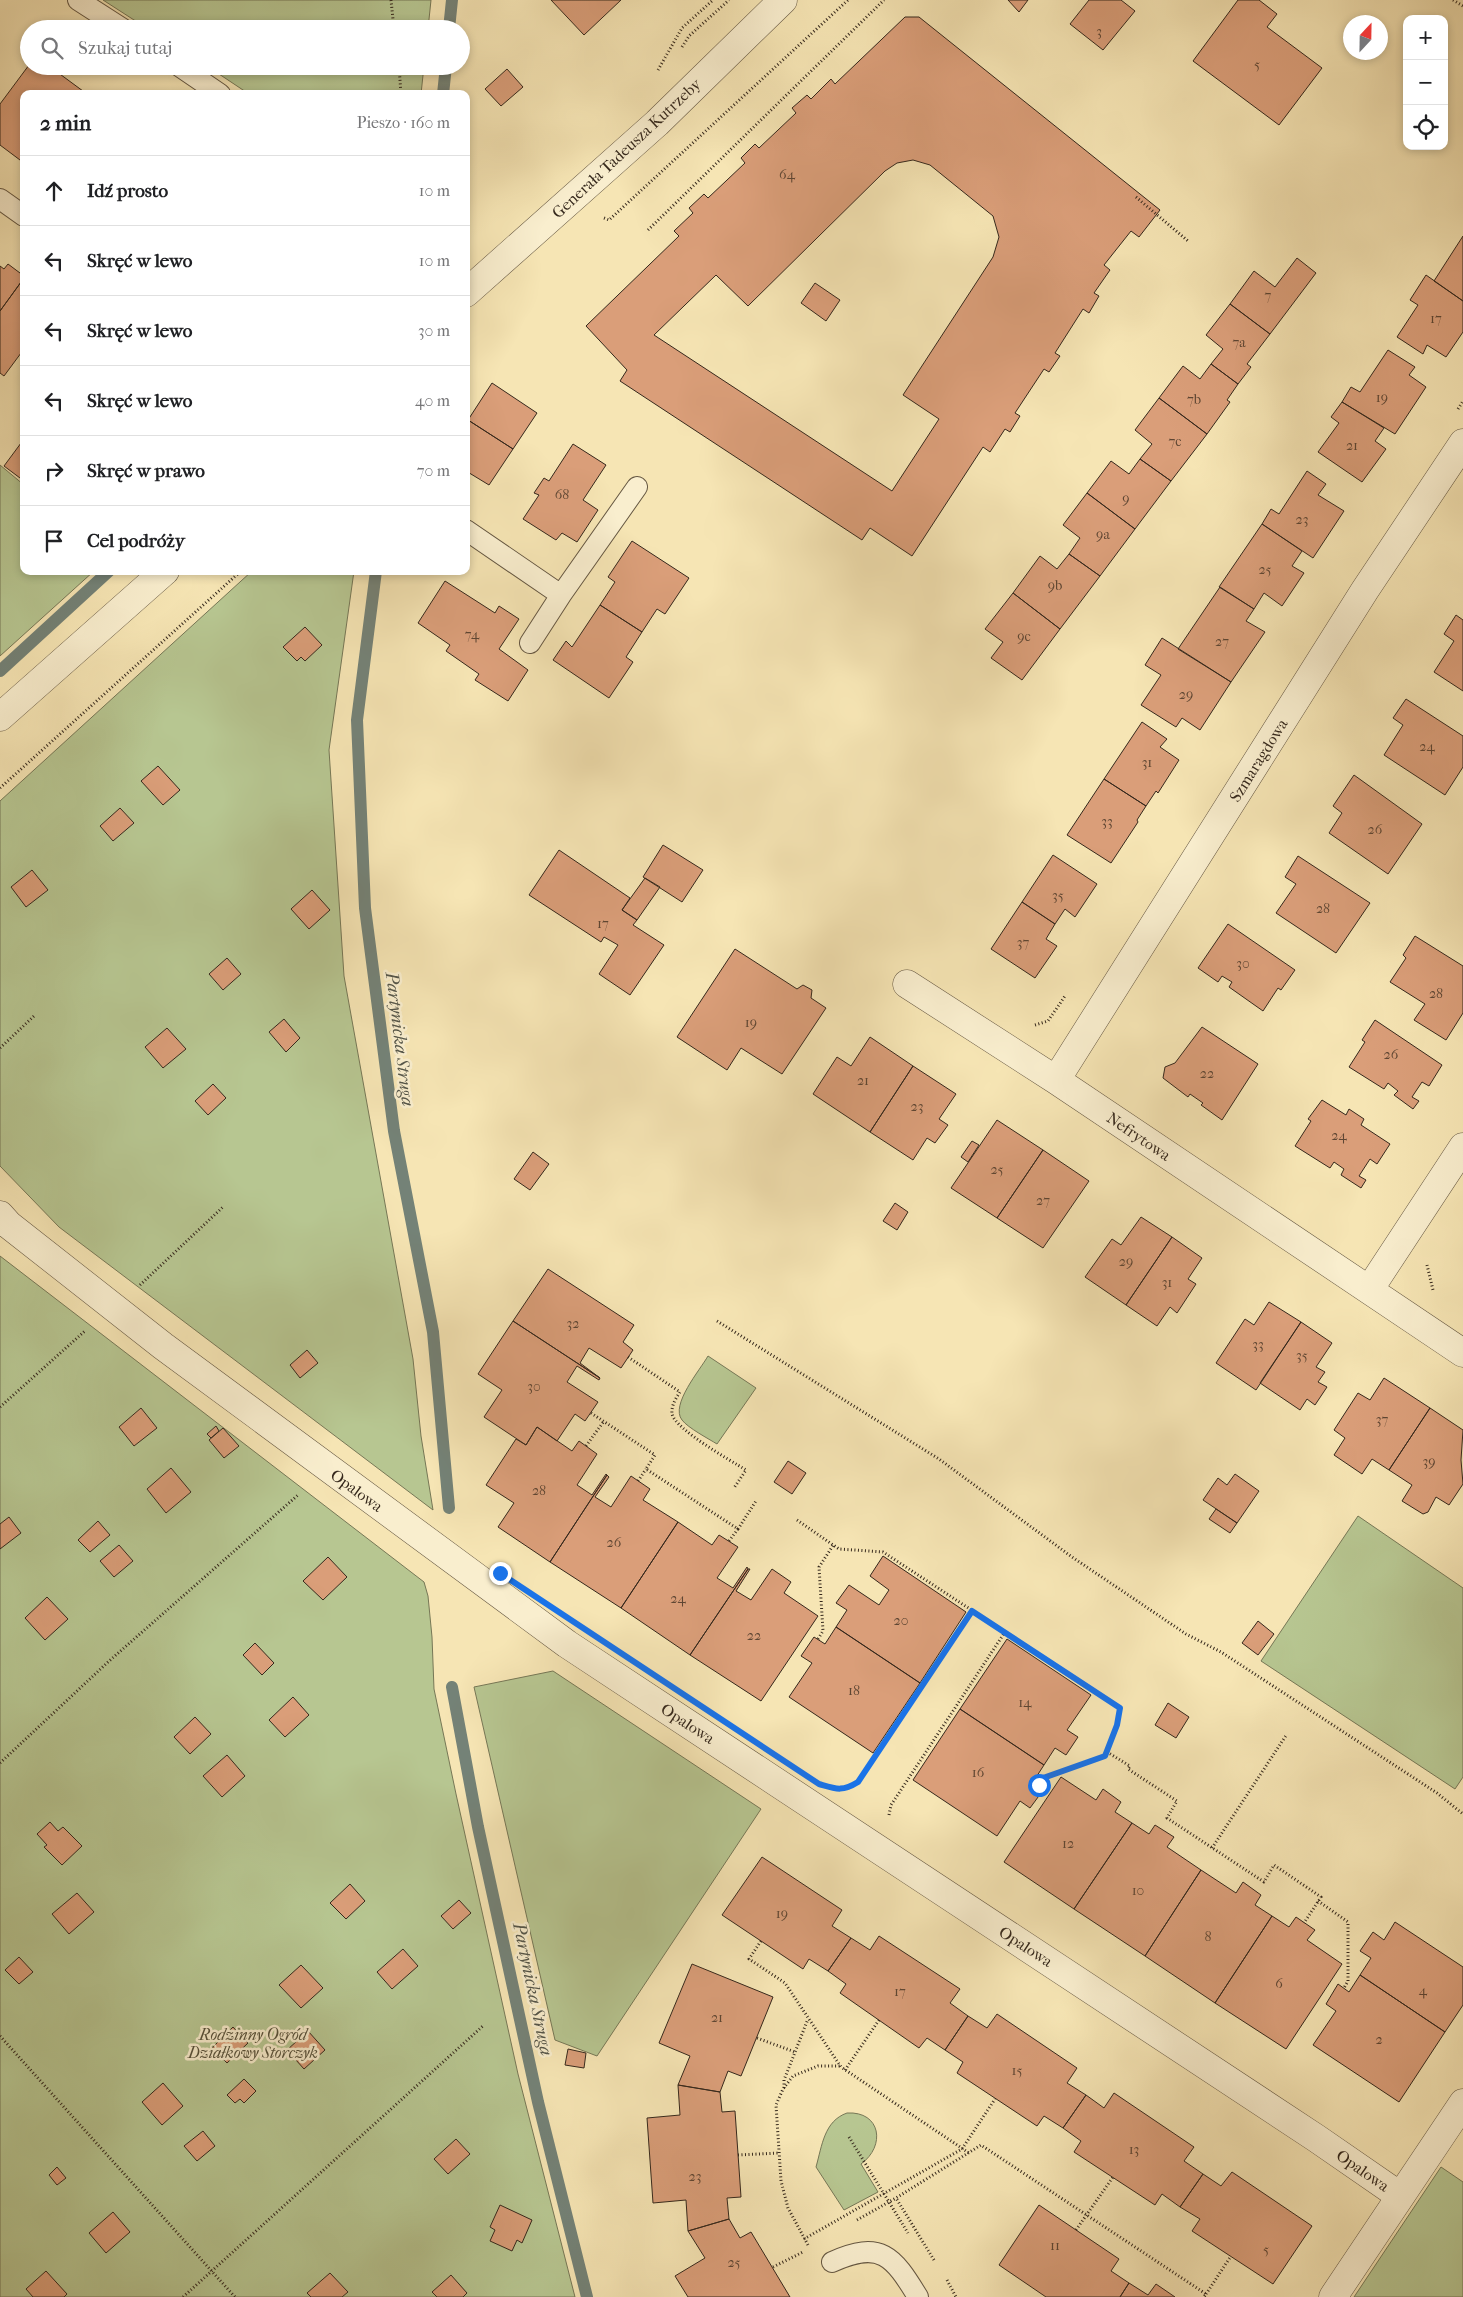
<!DOCTYPE html>
<html lang="pl">
<meta charset="utf-8">
<style>
:root{--surface:#fff;--page:#f6f6f6;--text:#202124;--muted:#757577;--line:#e0e0e0}
body{margin:0;font-family:"IM FELL French Canon",serif;background:var(--page);color:var(--text)}
.controls{position:absolute;right:15px;top:15px;display:grid;overflow:hidden;border-radius:10px;box-shadow:0 2px 8px #0003}
.controls button{width:45px;height:45px;display:grid;place-items:center;padding:0;border:0;border-bottom:1px solid var(--line);background:var(--surface);color:var(--text);font:25px sans-serif}
.compass{position:absolute;left:1343px;top:15px;width:45px;height:45px;border-radius:50%;background:var(--surface);box-shadow:0 2px 8px #0003;rotate:22deg}
.stop{position:absolute;width:15px;height:15px;margin:-11px;border:4px solid #1a73e8;border-radius:50%;background:#fff}
.stop.end{background:#1a73e8;border-color:#fff;box-shadow:0 1px 5px #0008}
.list{margin:0;padding:0;list-style:none}
h2{display:flex;justify-content:space-between;align-items:center;height:65px;margin:0;padding:0 20px;font-size:21px}
h2 small{font-size:16px;font-weight:400;color:var(--muted)}
.list li{display:grid;grid-template-columns:32px 1fr auto;gap:15px;align-items:center;box-sizing:border-box;height:70px;padding:0 20px;border-top:1px solid var(--line)}
.list b{display:block;font-size:19px;white-space:nowrap}
.list em{font-size:16px;font-style:normal;color:var(--muted)}
.icon{flex:none;width:28px;height:28px;fill:none;stroke:currentColor;stroke-width:2;stroke-linecap:round;stroke-linejoin:round}
.map{position:relative;flex:none;width:1463px;height:2297px;overflow:hidden}
.search{position:absolute;background:var(--surface);box-shadow:0 2px 8px #0003;left:20px;top:20px;width:450px;height:55px;display:flex;align-items:center;gap:12px;box-sizing:border-box;padding:0 18px;border-radius:28px;color:var(--muted);font-size:19px}
.panel{position:absolute;background:var(--surface);box-shadow:0 2px 8px #0003;left:20px;top:90px;width:450px;height:485px;border-radius:10px}
.map>svg:first-child{display:block}
</style>
<div class="map">
<svg width="1463" height="2297" viewBox="0 0 1463 2297">
<rect width="100%" height="100%" fill="#f6e5b4"/>
<filter id="stains"><feTurbulence type="fractalNoise" baseFrequency=".004" numOctaves="4"/><feColorMatrix values="0 0 0 0 .2 0 0 0 0 .09 0 0 0 0 .02 0 0 0 .5 -.17"/></filter>
<radialGradient id="worn" r=".72"><stop offset=".6" stop-color="#630" stop-opacity="0"/><stop offset="1" stop-color="#630" stop-opacity=".3"/></radialGradient>
<path fill="#b7c691" stroke="#767756" d="M103,0h328l-3,29h-280z
M207,66h217l-3,28h-172z
M0,465l24,20v86h70l-94,85z
M252,571h102l-25,179 15,226 69,383 8,77 12,74 -374,-283 -59,-61v-365z
M0,1256l424,326 4,14 4,41 2,52 22,105 62,280 57,223h-575z
M708,1356l48,32 -39,56c-8,-5 -29,-16 -35,-24 -12,-15 18,-50 26,-64z
M1358,1516l105,72v189l-8,12 -194,-128z
M553,1671l208,138 -164,247 -42,-16 -81,-353z
M847,2113c34,-2 39,33 14,51l17,28 -34,18 -28,-43c6,-21 8,-46 31,-54z
M1441,2167l22,15v115h-109z"/>
<g fill="none" stroke-linecap="round" stroke-linejoin="round">
<path stroke="#748277" stroke-width="12" d="M449,29l3,-29
M443,94l3,-28
M376,571l-19,149 8,188 29,223 39,201 16,176
M0,671l109,-100
M452,1687l26,140 60,275 49,195"/>
</g>
<path fill="#da9e79" stroke="#35281c" fill-rule="evenodd" d="M551,0h70l-37,35z
M1008,0h20l-9,12z
M1089,0h32l14,11 -32,39 -33,-26z
M1238,0h21l18,14 -10,13 55,41 -43,57 -86,-64z
M905,17h14l241,193 -21,27 -8,-6 -27,34 6,5 -16,23 5,3 -10,17 -6,-4 -28,44 5,3 -11,16 -5,-3 -29,44 5,3 -10,16 -5,-3 -15,23 -7,-5 -71,109 -42,-28 -8,12 -242,-159 7,-11 -41,-44 93,-90 -5,-5 19,-18 -4,-5 15,-14 4,4 37,-35 -4,-5 14,-14 4,4 37,-35 -4,-5 15,-13 4,4 20,-20 4,5zM913,160l17,5 63,51 6,21 -6,20 -90,138 36,24 -47,72 -238,-156 62,-60 32,31 137,-135 12,-8z
M29,65l20,1 38,28h-63v69l-24,-18v-41z
M507,69l16,18 -22,19 -16,-17z
M1463,236v65l-29,-20z
M1297,258l19,15 -46,61 -40,-30 24,-33 21,16z
M8,264l16,12v2l-24,33v-45l4,3z
M1426,275l37,26v31l-17,25 -19,-12 -4,9 -26,-17 21,-32 -8,-5z
M24,278v71l-20,27 -4,-3v-62z
M815,283l25,17 -14,21 -25,-18z
M1230,304l40,30 -23,30 4,3 -13,17 -27,-20 12,-15 -17,-14z
M1388,350l27,17 -6,8 17,12 -31,47 -53,-32 9,-15 9,5z
M1211,364l27,20 -11,16 3,2 -23,32 -48,-36 24,-32 17,13z
M492,383l45,30 -24,36 -45,-29z
M1159,398l48,36 -36,47 -31,-22 12,-15 -17,-14z
M1342,402l42,26 -9,13 11,8 -24,33 -44,-30 21,-29 -8,-6z
M468,420l45,29 -24,36 -23,-14v-48z
M24,439v42l-20,-15z
M573,444l33,21 -23,35 15,10 -21,32 -15,-9 -6,7 -33,-21 16,-24 -5,-2 10,-15 5,3z
M1140,459l31,22 -36,48 -48,-36 24,-32 18,13z
M1307,471l19,13 -8,11 26,16 -31,47 -51,-34 9,-15 8,5z
M1087,493l48,36 -35,47 -31,-22 11,-16 -17,-13z
M1262,524l40,27 -10,15 12,7 -22,33 -18,-13 -10,16 -35,-22z
M632,541l57,37 -24,36 -8,-5 -15,23 -42,-27 15,-23 -7,-5z
M1069,554l31,22 -40,53 -47,-36 27,-37 17,13z
M445,581l50,32 4,-7 20,13 -20,30 29,21 -20,31 -33,-21 4,-6 -33,-23 4,-6 -32,-22z
M1220,587l34,22 -8,12 19,11 -34,50 -53,-33z
M1013,593l47,36 -38,51 -31,-22 12,-16 -18,-13z
M600,605l42,27 -16,25 7,5 -24,36 -56,-38 13,-19 6,6z
M1456,615l7,5v71l-29,-19 20,-31 -10,-7z
M305,627l17,18 -17,16 -4,-4 -4,4 -14,-14z
M1162,638l69,44 -31,48 -18,-12 -6,9 -35,-22 20,-30 -16,-10z
M1406,699l57,37v31l-18,28 -61,-40 19,-30 -10,-7z
M1142,722l25,17 -7,8 19,13 -21,33 -2,-2 -10,15 -42,-27z
M158,766l22,24 -17,15 -22,-24z
M1354,775l68,49 -34,50 -59,-41 13,-20 -9,-7z
M1104,779l42,27 -9,14 1,2 -27,41 -44,-28z
M120,808l14,15 -21,18 -13,-15z
M663,845l40,25 -21,32 -39,-25z
M559,850l71,48 -8,12 15,10 -4,5 31,20 -34,50 -31,-21 19,-29 -14,-8 -3,5 -72,-47z
M1053,855l44,29 -22,33 -10,-8 -10,15 -33,-22z
M1298,856l72,47 -34,50 -60,-40 20,-29 -11,-7z
M32,870l16,20 -22,17 -15,-20z
M645,878l15,9 -23,33 -15,-10z
M312,890l18,20 -21,19 -18,-20z
M1022,902l33,22 -9,15 11,7 -22,32 -44,-29z
M1228,924l67,46 -14,20 -3,-2 -15,23 -34,-24 3,-5 -10,-6 -4,6 -20,-14z
M1415,936l48,30v47l-17,27 -32,-20 11,-16 -35,-22 16,-24 -3,-3z
M735,949l62,40 6,-4 9,5 -1,8 15,10 -44,66 -41,-26 -14,22 -50,-33z
M227,958l14,16 -18,16 -14,-16z
M284,1019l16,19 -14,14 -17,-20z
M1375,1020l67,45 -13,21 -7,-4 -10,15 7,4 -6,8 -19,-14 4,-4 -10,-8 -4,6 -35,-22 16,-25 -3,-2z
M1202,1027l56,37 -36,56 -21,-15 2,-2 -13,-9 -2,3 -25,-19 2,-11 10,-4z
M167,1028l19,21 -23,19 -18,-21z
M870,1037l43,29 -43,66 -57,-38 24,-37 14,9z
M913,1066l43,28 -17,25 9,6 -13,18 -8,-5 -14,22 -43,-28z
M213,1084l13,14 -18,17 -13,-14z
M1322,1100l24,15 3,-6 15,10 -3,6 29,19 -13,20 -7,-5 -11,17 7,4 -5,8 -20,-13 3,-6 -10,-7 -4,6 -35,-22 16,-25 -3,-2z
M997,1120l46,30 -46,68 -46,-30z
M972,1141l7,4 -11,17 -7,-5z
M1043,1150l46,31 -46,67 -46,-30z
M533,1152l16,12 -19,26 -16,-11z
M895,1203l13,9 -11,18 -14,-9z
M1141,1217l31,20 -46,68 -41,-28 27,-38 9,6z
M1172,1237l30,21 -14,21 8,5 -19,29 -7,-6 -13,19 -31,-21z
M548,1269l86,56 -11,17 10,8 -12,18 -32,-20 -9,15 20,15 -87,-57z
M1269,1302l32,20 -45,68 -40,-27 29,-44 9,6z
M513,1321l87,57 -1,2 -22,-14 -10,16 31,20 -13,19 -10,-7 -18,27 -20,-14 -11,18 -42,-28 18,-27 -24,-16z
M1301,1322l31,21 -16,24 9,5 -7,10 9,5 -12,18 -8,-6 -7,11 -40,-27z
M307,1350l11,13 -18,15 -10,-13z
M1384,1378l46,30 -41,62 -17,-11 -10,15 -28,-19 11,-17 -11,-8 24,-37 12,7z
M141,1408l16,20 -23,18 -15,-19z
M1430,1408l33,22 -2,30 2,24 -14,21 -13,-8 -8,15 -5,2 -21,-13 10,-16 -23,-15z
M216,1426l3,5 -8,7 -4,-4z
M537,1427l35,24 7,-10 18,13 -20,31 15,10 14,-21 1,1 -57,87 -52,-35 16,-24 -28,-18 30,-46 10,6z
M223,1428l16,18 -15,12 -15,-18z
M788,1461l18,12 -14,21 -18,-12z
M171,1468l20,24 -25,21 -19,-24z
M1235,1474l24,17 -22,32 -34,-23 15,-22 9,7z
M607,1475l2,2 -14,20 16,10 20,-31 19,13 -7,11 35,22 -57,86 -71,-46z
M1216,1509l21,14 -7,10 -21,-14z
M9,1517l12,16 -21,16v-25z
M98,1521l12,14 -20,17 -12,-12z
M678,1522l34,23 7,-10 19,12 -21,31 16,10 14,-21 1,2 -58,86 -69,-47z
M119,1545l14,16 -19,16 -14,-16z
M883,1556l83,56 -46,71 -84,-56 11,-17 -11,-7 13,-18 30,20 10,-15 -19,-14z
M328,1557l19,20 -24,23 -20,-19z
M748,1569h2l-14,22 15,9 21,-31 19,13 -7,11 34,23 -57,85 -71,-46z
M47,1597l21,22 -23,21 -20,-22z
M1258,1621l16,13 -16,21 -16,-12z
M836,1627l84,56 -47,70 -84,-56 23,-34 -11,-7 13,-19 11,7z
M1007,1639l84,56 -24,35 11,7 -12,18 -11,-7 -11,17 -84,-56z
M255,1643l19,20 -12,12 -19,-20z
M293,1697l16,18 -24,22 -16,-17z
M1168,1703l21,14 -13,21 -21,-13z
M960,1709l84,56 -11,17 11,7 -14,19 -10,-7 -23,35 -84,-56z
M195,1717l16,17 -21,20 -16,-17z
M227,1755l18,21 -23,21 -19,-21z
M1061,1777l35,23 7,-11 18,13 -6,10 17,11 -58,86 -70,-47z
M50,1822l8,9 5,-4 19,19 -20,19 -18,-18 3,-2 -10,-11z
M1132,1823l17,11 6,-9 19,12 -7,10 34,23 -56,86 -71,-47z
M762,1857l80,53 -10,16 19,12 -23,33 -19,-12 -6,10 -81,-54z
M1201,1870l35,23 7,-11 18,13 -6,10 17,11 -57,87 -70,-47z
M350,1884l15,17 -19,18 -16,-16z
M77,1893l17,19 -25,22 -17,-20z
M459,1900l12,13 -18,16 -12,-13z
M1272,1916l17,11 7,-10 19,13 -8,10 35,24 -56,85 -71,-46z
M1395,1922l68,45v38l-18,27 -85,-57 11,-17 -11,-7 13,-19 11,8z
M879,1936l81,53 -10,14 18,13 -23,34 -18,-12 -8,10 -79,-55 6,-9 -18,-13 23,-33 19,12z
M403,1949l15,17 -26,23 -15,-17z
M19,1957l14,15 -14,12 -14,-14z
M692,1964l81,33 -32,79 -13,-5 -8,21 -42,-7 12,-29 -31,-13z
M301,1965l22,23 -22,20 -22,-23z
M1360,1975l85,57 -46,70 -86,-57 23,-34 -10,-7 12,-20 11,8z
M997,2014l80,54 -10,15 19,12 -23,33 -19,-12 -7,10 -80,-53 6,-11 -18,-12 23,-34 19,12z
M233,2027l15,16 -21,20 -15,-15z
M308,2031l17,19 -21,19 -17,-19z
M568,2049l18,4 -2,15 -19,-3z
M244,2079l12,12 -12,12 -4,-4 -5,4 -8,-8z
M163,2083l20,23 -21,19 -20,-23z
M678,2085l42,7 2,20 13,-1 6,86 -14,1 2,21 -41,12 -2,-31 -33,3 -6,-85 33,-3z
M1114,2093l80,54 -10,14 19,13 -23,33 -18,-13 -7,11 -81,-53 7,-11 -18,-13 23,-33 18,13z
M203,2131l12,15 -18,15 -13,-15z
M456,2139l14,15 -22,20 -14,-15z
M57,2167l9,11 -9,7 -8,-10z
M1232,2172l80,54 -39,58 -81,-53 8,-12 -20,-12 23,-33 18,12z
M500,2205l32,15 -10,23 -5,-3 -5,11 -22,-10 5,-11 -5,-3z
M1039,2205l80,54 -8,12 18,12 -9,14h-74l-47,-32z
M113,2212l17,20 -24,21 -17,-20z
M729,2219l11,19 11,-6 39,65h-102l-13,-21 30,-18 -17,-27z
M46,2271l21,23 -3,3h-31l-7,-8z
M330,2273l18,19 -6,5h-31l-4,-4z
M451,2275l16,18 -4,4h-26l-5,-5z
M1129,2283l19,12 8,-11 19,13h-55z"/>
<g fill="none" stroke-linecap="round" stroke-linejoin="round">
<g stroke="#655742" stroke-width="22">
<path id="service" d="M78,0l45,29
M179,66l41,28
M0,199l24,17
M466,530l95,65 76,-108
M530,643l31,-48
M832,2262c49,-22 61,-6 86,35"/>
</g>
<g stroke="#655742" stroke-width="29">
<path id="minor" d="M907,984l149,96 407,273
M1056,1080l309,-490 98,-147
M0,1215l9,10 154,121 404,298 749,494 84,58
M1369,1290l94,-143
M1333,2297l130,-194"/>
</g>
<g stroke="#655742" stroke-width="29">
<path id="tertiary" d="M466,293l191,-170 126,-123
M0,717l165,-146"/>
</g>
<path stroke="#35281c" stroke-width="3" stroke-dasharray="1 2.5" stroke-linecap="butt" d="M391,0l3,29
M1453,0l10,6
M682,47l7,-11 40,-36
M399,66l2,28
M658,70l24,-42 31,-28
M1136,197l52,44
M604,218l5,2 239,-220
M648,230l236,-230
M1458,409l5,-8
M0,788l241,-217
M1035,1025l13,-4 17,-25
M0,1048l34,-32
M1427,1265l6,25
M140,1285l84,-79
M717,1321l222,138 133,98 114,77 35,18 216,141 26,21
M628,1357l52,35c-4,6 -9,14 -8,22 4,16 58,46 74,56l-12,18
M0,1407l86,-77
M591,1413l64,42 -9,14 92,60 18,-28
M586,1446l18,-25
M638,1481l8,-12
M797,1520l42,29 44,3 122,80
M729,1541l9,-12
M818,1639l5,-8 -4,-64 15,-23
M1107,1752l23,14 -2,3 49,32 -10,17 97,64 10,-17 47,32 -17,26
M0,1763l108,-101 190,-167
M849,1788l9,-6 114,-171
M889,1815l2,-10 114,-173 115,76 -3,17 -12,31 -62,23 -4,6
M1212,1848l75,-114
M1318,1901l30,21v59l-4,7
M761,1941l-12,18 36,24 56,84 128,86
M0,2036l235,261
M757,2038l38,14
M845,2070l34,-50
M784,2088v-8l24,-61
M849,2137l59,96
M738,2155l41,-2
M857,2220l39,-22
M1076,2230l37,-53
M804,2239l158,-90 33,-50
M808,2245l-20,-37 -7,-27 -5,-76 7,-16 10,-13 25,-10h22
M934,2260l-38,-62 85,-53 225,149 -2,3
M773,2267l30,-15
M947,2280l9,17
M1206,2294l25,-38
M183,2297l301,-272"/>
<use href="#service" stroke="#f9eece" stroke-width="20"/>
<use href="#minor" stroke="#f9eece" stroke-width="28"/>
<use href="#tertiary" stroke="#f9eece" stroke-width="28"/>
</g>
<g fill="none" stroke-linecap="round" stroke-linejoin="round">
<path stroke="#1a73e8" stroke-width="6" d="M500,1573l319,211c17,5 23,8 39,-2l114,-171 148,97 -3,17 -12,31 -62,22 -4,7"/>
</g>
<g text-anchor="middle" stroke-width="5" stroke-linejoin="round" paint-order="stroke">
<g font-size="14" fill="#5e4633">
<text x="1099" y="36">3</text>
<text x="1257" y="69">5</text>
<text x="787" y="179">64</text>
<text x="1268" y="300">7</text>
<text x="1436" y="323">17</text>
<text x="1239" y="347">7a</text>
<text x="1382" y="402">19</text>
<text x="1194" y="404">7b</text>
<text x="1175" y="446">7c</text>
<text x="1352" y="450">21</text>
<text x="562" y="499">68</text>
<text x="1126" y="503">9</text>
<text x="1302" y="524">23</text>
<text x="1103" y="539">9a</text>
<text x="1265" y="574">25</text>
<text x="1055" y="590">9b</text>
<text x="472" y="639">74</text>
<text x="1024" y="641">9c</text>
<text x="1222" y="646">27</text>
<text x="1186" y="699">29</text>
<text x="1427" y="751">24</text>
<text x="1147" y="767">31</text>
<text x="1107" y="826">33</text>
<text x="1375" y="834">26</text>
<text x="1058" y="900">35</text>
<text x="1323" y="913">28</text>
<text x="603" y="928">17</text>
<text x="1023" y="947">37</text>
<text x="1243" y="968">30</text>
<text x="1436" y="998">28</text>
<text x="751" y="1027">19</text>
<text x="1391" y="1059">26</text>
<text x="1207" y="1078">22</text>
<text x="863" y="1085">21</text>
<text x="917" y="1111">23</text>
<text x="1339" y="1140">24</text>
<text x="997" y="1174">25</text>
<text x="1043" y="1205">27</text>
<text x="1126" y="1266">29</text>
<text x="1167" y="1287">31</text>
<text x="573" y="1328">32</text>
<text x="1258" y="1349">33</text>
<text x="1302" y="1360">35</text>
<text x="534" y="1391">30</text>
<text x="1382" y="1424">37</text>
<text x="1429" y="1466">39</text>
<text x="539" y="1495">28</text>
<text x="614" y="1547">26</text>
<text x="678" y="1603">24</text>
<text x="901" y="1625">20</text>
<text x="754" y="1640">22</text>
<text x="854" y="1695">18</text>
<text x="1025" y="1707">14</text>
<text x="978" y="1777">16</text>
<text x="1068" y="1848">12</text>
<text x="1138" y="1895">10</text>
<text x="782" y="1918">19</text>
<text x="1208" y="1941">8</text>
<text x="1279" y="1988">6</text>
<text x="1423" y="1995">4</text>
<text x="900" y="1996">17</text>
<text x="717" y="2022">21</text>
<text x="1379" y="2044">2</text>
<text x="1017" y="2075">15</text>
<text x="1134" y="2154">13</text>
<text x="695" y="2181">23</text>
<text x="1055" y="2250">11</text>
<text x="1266" y="2254">5</text>
<text x="734" y="2267">25</text>
</g>
<g font-size="16" fill="#35281c" stroke="#f9eece">
<text transform="translate(626 148) rotate(-43)" y="6">Generała Tadeusza Kutrzeby</text>
<text transform="translate(1258 760) rotate(-58)" y="6">Szmaragdowa</text>
<text transform="translate(1139 1136) rotate(34)" y="6">Nefrytowa</text>
<text transform="translate(357 1490) rotate(36)" y="6">Opalowa</text>
<text transform="translate(688 1723) rotate(33)" y="6">Opalowa</text>
<text transform="translate(1026 1946) rotate(33)" y="6">Opalowa</text>
<text transform="translate(1363 2170) rotate(35)" y="6">Opalowa</text>
</g>
<g font-size="16" font-style="italic" fill="#565039" stroke="#f9eece">
<text x="253" y="2040">Rodzinny Ogród<tspan x="253" dy="18">Działkowy Storczyk</tspan></text>
</g>
<g font-size="18" font-style="italic" fill="#545549" stroke="#f9eece">
<text transform="translate(400 1039) rotate(83)" y="6">Partynicka Struga</text>
<text transform="translate(533 1989) rotate(78)" y="6">Partynicka Struga</text>
</g>
</g>
<rect width="100%" height="100%" filter="url(#stains)"/>
<rect width="100%" height="100%" fill="url(#worn)"/>
</svg>
<div class="controls">
<button>+</button>
<button>−</button>
<button><svg class="icon" aria-label="locate" viewBox="0 0 24 24"><circle cx="12" cy="12" r="6"/><path d="M12 2v4M12 18v4M2 12h4M18 12h4"/></svg></button>
</div>
<svg class="compass" viewBox="-18 -18 36 36"><path d="M0-13l5 13h-10z" fill="#e53935"/><path d="M0 13l5-13h-10z" fill="#757577"/></svg>
<div class="stop" style="left:1039px;top:1785px"></div>
<div class="stop end" style="left:500px;top:1573px"></div>
<div class="search"><svg class="icon" aria-label="search" viewBox="0 0 24 24"><circle cx="10" cy="10" r="6"/><path d="M15 15l6 6"/></svg>Szukaj tutaj</div>
<section class="panel">
<h2>2 min<small>Pieszo · 160 m</small></h2>
<ul class="list">
<li><svg class="icon" aria-label="ahead" viewBox="0 0 24 24"><path d="M12 20V5M6 11l6-6 6 6"/></svg><div><b>Idź prosto</b></div><em>10 m</em></li>
<li><svg class="icon" aria-label="left" viewBox="0 0 24 24"><path d="M17 20v-9H6M10 6l-5 5 5 5"/></svg><div><b>Skręć w lewo</b></div><em>10 m</em></li>
<li><svg class="icon" aria-label="left" viewBox="0 0 24 24"><path d="M17 20v-9H6M10 6l-5 5 5 5"/></svg><div><b>Skręć w lewo</b></div><em>30 m</em></li>
<li><svg class="icon" aria-label="left" viewBox="0 0 24 24"><path d="M17 20v-9H6M10 6l-5 5 5 5"/></svg><div><b>Skręć w lewo</b></div><em>40 m</em></li>
<li><svg class="icon" aria-label="right" viewBox="0 0 24 24"><path d="M7 20v-9h11M14 6l5 5-5 5"/></svg><div><b>Skręć w prawo</b></div><em>70 m</em></li>
<li><svg class="icon" aria-label="arrive" viewBox="0 0 24 24"><path d="M6 21V4h12l-3 4 3 4H6"/></svg><div><b>Cel podróży</b></div></li>
</ul>
</section>
</div>
